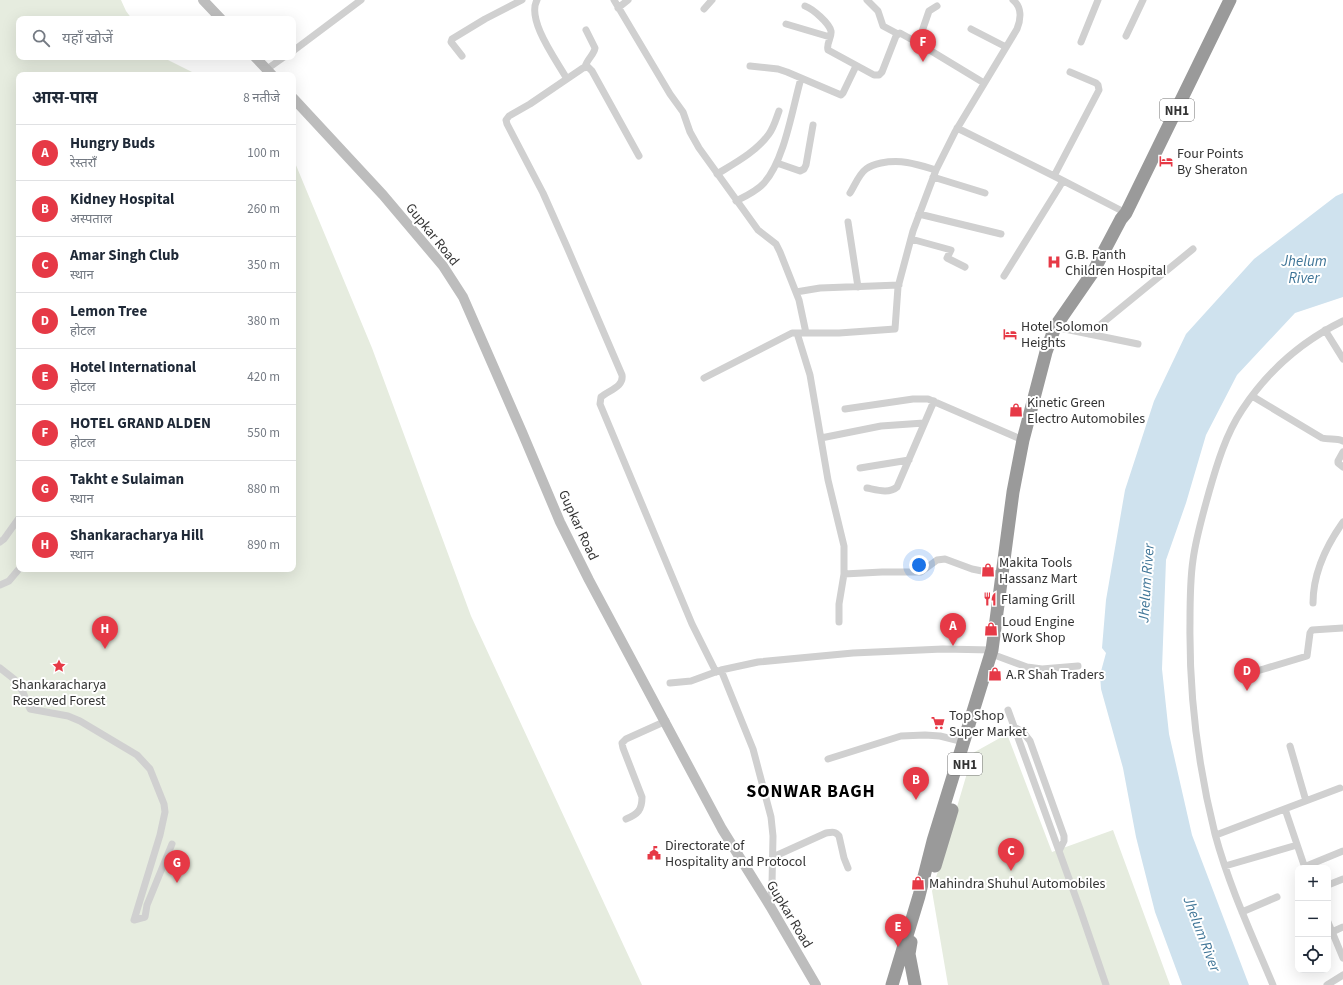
<!DOCTYPE html>
<html lang="hi">
<meta charset="utf-8">
<style>
:root{--surface:#fff;--page:#f6f6f7;--text:#1f2937;--muted:#747a83;--line:#e0e1e3;--accent:#e63946}
body{margin:0;font-family:"Source Sans 3","Noto Sans Devanagari",sans-serif;background:var(--page);color:var(--text)}
.controls{position:absolute;right:12px;bottom:12px;display:grid;overflow:hidden;border-radius:8px;box-shadow:0 4px 16px #0002}
.controls button{width:36px;height:36px;display:grid;place-items:center;padding:0;border:0;border-bottom:1px solid var(--line);background:var(--surface);color:var(--text);font:20px sans-serif}
.you{position:absolute;left:919px;top:565px;width:14px;height:14px;margin:-10px;border:3px solid #fff;border-radius:50%;background:#1a73e8;box-shadow:0 0 0 6px #1a73e833}
.badge{display:grid;place-items:center;width:26px;height:26px;border-radius:50%;background:var(--accent);color:#fff;font-size:13px;font-weight:700}
.pin{position:absolute;translate:-50% -33px;filter:drop-shadow(0 1px 2px #0008)}
.pin::after{content:'';position:absolute;top:21px;width:14px;height:12px;background:inherit;clip-path:polygon(0 0,100% 0,50% 100%)}
.list{margin:0;padding:0;list-style:none}
h2{display:flex;justify-content:space-between;align-items:center;height:52px;margin:0;padding:0 16px;font-size:17px}
h2 small{font-size:13px;font-weight:400;color:var(--muted)}
.list li{display:grid;grid-template-columns:26px 1fr auto;gap:12px;align-items:center;box-sizing:border-box;height:56px;padding:0 16px;border-top:1px solid var(--line)}
.list b{display:block;font-size:15px;white-space:nowrap}
.list p{margin:0;font-size:13px;white-space:nowrap;color:var(--muted)}
.list em{font-size:13px;font-style:normal;color:var(--muted)}
.icon{flex:none;width:22px;height:22px;fill:none;stroke:currentColor;stroke-width:2;stroke-linecap:round;stroke-linejoin:round}
.map{position:relative;flex:none;width:1343px;height:985px;overflow:hidden}
.search{position:absolute;background:var(--surface);box-shadow:0 4px 16px #0002;left:16px;top:16px;width:280px;height:44px;display:flex;align-items:center;gap:10px;box-sizing:border-box;padding:0 14px;border-radius:8px;color:var(--muted);font-size:15px}
.panel{position:absolute;background:var(--surface);box-shadow:0 4px 16px #0002;left:16px;top:72px;width:280px;height:500px;border-radius:8px}
.map>svg:first-child{display:block}
</style>
<div class="map">
<svg width="1343" height="985" viewBox="0 0 1343 985">
<rect width="100%" height="100%" fill="#fff"/>
<path fill="#e6ecdf" d="M0,0h121l5,11 6,8h-113v38h143l36,18h-179v494h274v-411l79,190 99,268 171,369h-642z
M1007,734l45,118 61,-22 57,155h-222l-16,-94 41,-138z"/>
<path fill="#cfe2ee" d="M1343,193v104l-48,16 -58,62 -31,60 -20,68 -20,57 -4,109 7,65 23,101 57,150h-67l-27,-73 -19,-75 -13,-69 -22,-79 -1,-14 6,-22 -4,-5 4,-48 19,-110 29,-89 32,-67 68,-75 82,-63z"/>
<g fill="none" stroke-linecap="round" stroke-linejoin="round">
<path stroke="#d0d0d0" stroke-width="7" d="M537,0c-11,20 20,61 30,79
M614,0l56,94 13,18 7,20 9,16 59,82 18,14 4,8 19,48 7,33
M867,0l11,11 5,15 15,8
M805,6c8,3 24,17 26,25 1,7 -5,12 -3,19l46,25h5l3,-3 14,-36 4,-3 18,10 66,40
M618,8l10,-8
M704,9l8,-9
M786,24l44,13
M971,29l35,18
M1126,36l17,-36
M1081,42l17,-42
M918,43l11,-32 8,-5
M293,51l68,-51
M462,56l-11,-14 1,-3 33,-20 37,-19
M750,66l28,3 9,3 54,23 2,-2 13,-27
M585,67c2,-8 9,-12 10,-19l-9,-18
M267,69l17,-12
M957,128l97,48 72,37
M639,156l-47,-85 -4,-4 -5,1 -53,36 -21,12 -3,4 1,4 36,69 24,54 55,128c2,12 -13,15 -21,22l-1,7 92,220 24,48
M777,163l23,8 4,-2 2,-4 7,-40
M717,174c18,-11 39,-22 52,-40 5,-7 7,-15 10,-23
M1054,176l45,-86 -1,-5 -2,-2 -26,-11
M933,177l52,16
M850,193c5,-8 9,-19 16,-24 4,-3 10,-5 15,-6 21,-4 35,1 55,7
M736,201c10,-5 21,-10 28,-18 20,-22 28,-72 36,-101
M919,214l82,20
M848,222l10,65
M911,239l40,11 -4,8 18,9
M1004,276l59,-95
M796,292l24,-4 79,-3
M1055,327l83,17
M1325,330l18,29
M797,333l13,42 18,105 16,66v28l-5,30v18
M1089,334l104,-85
M704,378l88,-45h47l56,-4 3,-42 15,-56 23,-61 19,-38 62,-103c4,-10 5,-22 -4,-29
M1252,396l70,42c7,2 15,0 21,3
M845,409l68,-10h15l95,41
M821,438l60,-12 43,-3
M1343,452l-5,9v2l5,4
M860,468l49,-8
M867,488c10,2 22,6 30,-1l37,-86
M0,542l4,-3 15,-21
M844,574l38,-2h39l16,-12 8,-1 27,10 30,6
M0,585l9,-4 10,-12
M1313,603c0,-30 13,-57 30,-81
M997,656l30,11 15,2 36,-3
M0,668l14,11 9,13 7,17 38,7 12,5 57,34 13,14 14,35 1,8 -5,23 -26,85 11,-3 2,-12 25,-61
M721,670l32,79 18,68 2,19 -1,48 -2,22
M1257,671l50,-15 3,-23 2,-3 31,-2
M670,683l21,-2 30,-11 37,-8 95,-9 90,-4 49,1
M1008,710l72,199 26,76
M1014,727l9,5 7,9 34,95v5l-5,10
M1290,746l16,55
M828,759l73,-23 24,-1 15,1 24,6
M1285,809l20,59
M626,819c12,-5 16,-9 16,-22l-19,-49 -1,-5 4,-4 40,-18
M1216,835l124,-47
M773,857l53,-24c6,-1 9,-2 13,3l5,22 4,10
M1225,866l72,-21
M1304,867l39,-16
M1328,885l15,-6
M1242,912l35,-15
M1328,922l15,36
M1332,932l11,-5
M1273,985c-21,-50 -44,-99 -58,-151 -18,-72 -26,-138 -25,-212 0,-21 0,-42 3,-62 3,-23 10,-46 16,-68 8,-28 17,-58 33,-82 25,-38 60,-69 101,-89
M1327,985l16,-10"/>
<path stroke="#bdbdbd" stroke-width="10" d="M203,0l18,19
M255,57l17,18
M293,98l90,97 60,71 20,31 59,135 38,90 29,58 133,249 48,77 46,79"/>
<path stroke="#9a9a9a" stroke-width="13" d="M935,866l17,-56
M911,942l-2,12 6,31
M892,985l27,-89 14,-55 59,-191 21,-158 10,-52 23,-88 9,-25 38,-55 28,-53 5,-6 104,-213"/>
</g>
<defs>
<g id="hotel-bare" transform="scale(1.08)"><path d="M-6-4.5h1.5V1H6V5H4.5V3h-9V5H-6ZM-4 0a1.8 1.8 0 1 1 3.6 0ZM.5 0V-2.5h3Q6-2.5 6 0Z" fill="#e63946" stroke="#fff" stroke-width="2.5" paint-order="stroke"/></g>
<g id="hospital-bare" transform="scale(1.08)"><path d="M-5-5h3v3.5h4V-5h3V5h-3V1.5h-4V5h-3Z" fill="#e63946" stroke="#fff" stroke-width="2.5" paint-order="stroke"/></g>
<g id="shop-bare" transform="scale(1.08)"><path d="M-5-2.5h2.3a2.7 3.5 0 0 1 5.4 0H5L5.5 6h-11ZM-1.5-2.5h3a1.5 2.3 0 0 0-3 0Z" fill="#e63946" stroke="#fff" stroke-width="2.5" paint-order="stroke"/></g>
<g id="restaurant-bare" transform="scale(1.08)"><path d="M-5-6h1v4h1v-4h1v4h1v-4h1v5L-1.5 .5V6h-2V.5L-5-1ZM5-6V6H3V1.5H1.5Q1.5-4 5-6Z" fill="#e63946" stroke="#fff" stroke-width="2.5" paint-order="stroke"/></g>
<g id="sight-bare" transform="scale(1.08)"><path d="M0-6L1.8-2.2L6-1.7L2.9 1.2L3.7 5.4L0 3.3L-3.7 5.4L-2.9 1.2L-6-1.7L-1.8-2.2Z" fill="#e63946" stroke="#fff" stroke-width="2.5" paint-order="stroke"/></g>
<g id="supermarket-bare" transform="scale(1.08)"><path d="M-6-5.5h2.5l.6 2H6L4.5 2H-2.5L-4.4-4H-6ZM-1.5 3.2a1.3 1.3 0 1 0 .1 0ZM3 3.2a1.3 1.3 0 1 0 .1 0Z" fill="#e63946" stroke="#fff" stroke-width="2.5" paint-order="stroke"/></g>
<g id="civic-bare" transform="scale(1.08)"><path d="M-.6-6.5H3V-4.5H.6V-3L4-1V1h2V6H-6V1h2V-1L-.6-3ZM-1.2 2.5V6h2.4V2.5Z" fill="#e63946" stroke="#fff" stroke-width="2.5" paint-order="stroke"/></g>
</defs>
<g fill-rule="evenodd">
<use href="#hotel-bare" x="1166" y="161"/>
<use href="#hospital-bare" x="1054" y="262"/>
<use href="#hotel-bare" x="1010" y="334"/>
<use href="#shop-bare" x="1016" y="410"/>
<use href="#shop-bare" x="988" y="570"/>
<use href="#restaurant-bare" x="990" y="599"/>
<use href="#shop-bare" x="991" y="629"/>
<use href="#sight-bare" x="59" y="666"/>
<use href="#shop-bare" x="995" y="674"/>
<use href="#supermarket-bare" x="938" y="723"/>
<use href="#civic-bare" x="654" y="853"/>
<use href="#shop-bare" x="918" y="883"/>
</g>
<g text-anchor="middle" stroke-width="4" stroke-linejoin="round" paint-order="stroke">
<g fill="#fff" stroke="#707070" stroke-width="1">
<rect x="1160" y="99" width="34" height="22" rx="3"/>
<rect x="948" y="753" width="34" height="22" rx="3"/>
</g>
<g font-size="13" font-weight="bold" fill="#333">
<text x="1177" y="115">NH1</text>
<text x="965" y="769">NH1</text>
</g>
<g font-size="14" fill="#333" stroke="#fff" text-anchor="start">
<text x="1177" y="158">Four Points<tspan x="1177" dy="16">By Sheraton</tspan></text>
<text x="1065" y="259">G.B. Panth<tspan x="1065" dy="16">Children Hospital</tspan></text>
<text x="1021" y="331">Hotel Solomon<tspan x="1021" dy="16">Heights</tspan></text>
<text x="1027" y="407">Kinetic Green<tspan x="1027" dy="16">Electro Automobiles</tspan></text>
<text x="999" y="567">Makita Tools<tspan x="999" dy="16">Hassanz Mart</tspan></text>
<text x="1001" y="604">Flaming Grill</text>
<text x="1002" y="626">Loud Engine<tspan x="1002" dy="16">Work Shop</tspan></text>
<text x="1006" y="679">A.R Shah Traders</text>
<text x="59" y="689" text-anchor="middle">Shankaracharya<tspan x="59" dy="16">Reserved Forest</tspan></text>
<text x="949" y="720">Top Shop<tspan x="949" dy="16">Super Market</tspan></text>
<text x="665" y="850">Directorate of<tspan x="665" dy="16">Hospitality and Protocol</tspan></text>
<text x="929" y="888">Mahindra Shuhul Automobiles</text>
</g>
<g font-size="14" fill="#333" stroke="#fff">
<text transform="translate(433 234) rotate(51)" y="5">Gupkar Road</text>
<text transform="translate(579 525) rotate(65)" y="5">Gupkar Road</text>
<text transform="translate(790 914) rotate(59)" y="5">Gupkar Road</text>
</g>
<g font-size="15" font-style="italic" fill="#3f7597" stroke="#fff">
<text x="1304" y="266">Jhelum<tspan x="1304" dy="17">River</tspan></text>
<text transform="translate(1146 583) rotate(-86)" y="5">Jhelum River</text>
<text transform="translate(1202 934) rotate(69)" y="5">Jhelum River</text>
</g>
<g font-size="18" font-weight="bold" letter-spacing="1" fill="#000" stroke="#fff">
<text x="811" y="797">SONWAR BAGH</text>
</g>
</g>
</svg>
<div class="controls">
<button>+</button>
<button>−</button>
<button><svg class="icon" aria-label="locate" viewBox="0 0 24 24"><circle cx="12" cy="12" r="6"/><path d="M12 2v4M12 18v4M2 12h4M18 12h4"/></svg></button>
</div>
<div class="you"></div>
<div class="pin badge" style="left:953px;top:646px">A</div>
<div class="pin badge" style="left:916px;top:800px">B</div>
<div class="pin badge" style="left:1011px;top:871px">C</div>
<div class="pin badge" style="left:1247px;top:691px">D</div>
<div class="pin badge" style="left:898px;top:947px">E</div>
<div class="pin badge" style="left:923px;top:62px">F</div>
<div class="pin badge" style="left:177px;top:883px">G</div>
<div class="pin badge" style="left:105px;top:649px">H</div>
<div class="search"><svg class="icon" aria-label="search" viewBox="0 0 24 24"><circle cx="10" cy="10" r="6"/><path d="M15 15l6 6"/></svg>यहाँ खोजें</div>
<section class="panel">
<h2>आस-पास<small>8 नतीजे</small></h2>
<ul class="list">
<li><span class="badge">A</span><div><b>Hungry Buds</b><p>रेस्तराँ</p></div><em>100 m</em></li>
<li><span class="badge">B</span><div><b>Kidney Hospital</b><p>अस्पताल</p></div><em>260 m</em></li>
<li><span class="badge">C</span><div><b>Amar Singh Club</b><p>स्थान</p></div><em>350 m</em></li>
<li><span class="badge">D</span><div><b>Lemon Tree</b><p>होटल</p></div><em>380 m</em></li>
<li><span class="badge">E</span><div><b>Hotel International</b><p>होटल</p></div><em>420 m</em></li>
<li><span class="badge">F</span><div><b>HOTEL GRAND ALDEN</b><p>होटल</p></div><em>550 m</em></li>
<li><span class="badge">G</span><div><b>Takht e Sulaiman</b><p>स्थान</p></div><em>880 m</em></li>
<li><span class="badge">H</span><div><b>Shankaracharya Hill</b><p>स्थान</p></div><em>890 m</em></li>
</ul>
</section>
</div>
